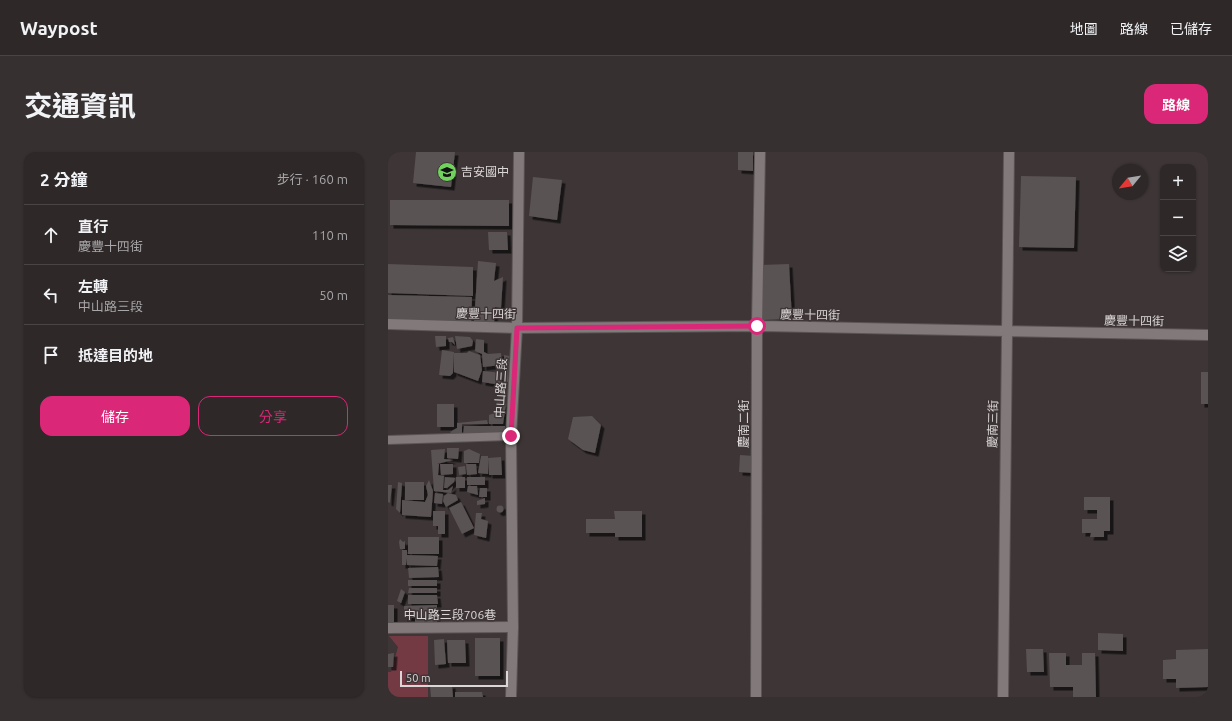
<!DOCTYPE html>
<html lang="zh-TW">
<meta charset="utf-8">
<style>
:root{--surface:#2e2828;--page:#363030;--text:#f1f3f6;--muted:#a7a6a8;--line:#494445;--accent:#db2777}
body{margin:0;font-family:Ubuntu,"Noto Sans TC",sans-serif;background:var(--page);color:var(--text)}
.controls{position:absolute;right:12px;top:12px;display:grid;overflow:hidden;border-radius:8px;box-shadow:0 1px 3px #0004}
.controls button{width:36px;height:36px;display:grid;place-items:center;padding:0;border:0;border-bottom:1px solid var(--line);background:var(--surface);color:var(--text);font:20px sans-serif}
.compass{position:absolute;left:724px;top:12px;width:36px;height:36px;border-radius:50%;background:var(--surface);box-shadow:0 1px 3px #0004;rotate:240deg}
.scale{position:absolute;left:12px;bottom:10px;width:108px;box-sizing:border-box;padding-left:4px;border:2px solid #dcd7d7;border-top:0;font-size:11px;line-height:14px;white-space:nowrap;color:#dcd7d7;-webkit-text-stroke:3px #3d3536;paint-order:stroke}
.stop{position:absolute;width:12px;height:12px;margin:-9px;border:3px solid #db2777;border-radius:50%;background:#fff}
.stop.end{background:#db2777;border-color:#fff;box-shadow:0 1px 4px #0008}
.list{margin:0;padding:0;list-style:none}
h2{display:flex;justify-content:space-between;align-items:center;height:52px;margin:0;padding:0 16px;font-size:17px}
h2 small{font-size:13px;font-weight:400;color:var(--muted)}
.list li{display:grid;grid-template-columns:26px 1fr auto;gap:12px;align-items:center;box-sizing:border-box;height:60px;padding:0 16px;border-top:1px solid var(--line)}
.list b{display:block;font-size:15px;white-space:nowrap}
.list p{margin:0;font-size:13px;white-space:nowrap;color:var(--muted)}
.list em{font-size:13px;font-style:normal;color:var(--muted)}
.actions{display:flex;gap:8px;padding:12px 16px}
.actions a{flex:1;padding:9px 0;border:1px solid var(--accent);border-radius:12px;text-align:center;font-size:14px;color:var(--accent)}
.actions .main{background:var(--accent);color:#fff}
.icon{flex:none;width:22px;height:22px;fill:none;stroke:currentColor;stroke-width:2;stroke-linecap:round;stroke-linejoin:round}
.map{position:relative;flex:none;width:820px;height:545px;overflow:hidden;border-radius:12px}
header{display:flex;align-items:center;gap:24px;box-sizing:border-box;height:56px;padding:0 20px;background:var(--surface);border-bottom:1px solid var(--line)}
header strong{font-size:19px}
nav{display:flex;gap:22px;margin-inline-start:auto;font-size:14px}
.intro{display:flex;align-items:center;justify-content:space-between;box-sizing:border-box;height:96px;padding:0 24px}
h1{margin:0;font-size:28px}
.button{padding:10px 18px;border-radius:12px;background:var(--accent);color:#fff;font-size:14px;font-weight:700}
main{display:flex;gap:24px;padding:0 24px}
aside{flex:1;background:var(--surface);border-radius:12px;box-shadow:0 1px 3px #0004}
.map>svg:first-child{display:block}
</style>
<header>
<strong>Waypost</strong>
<nav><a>地圖</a><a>路線</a><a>已儲存</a></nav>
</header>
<div class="intro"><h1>交通資訊</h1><a class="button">路線</a></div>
<main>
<aside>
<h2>2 分鐘<small>步行 · 160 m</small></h2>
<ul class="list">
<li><svg class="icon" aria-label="ahead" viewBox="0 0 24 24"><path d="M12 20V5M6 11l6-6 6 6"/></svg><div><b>直行</b><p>慶豐十四街</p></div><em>110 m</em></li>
<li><svg class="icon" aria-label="left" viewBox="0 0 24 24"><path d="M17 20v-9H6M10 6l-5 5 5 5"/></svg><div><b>左轉</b><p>中山路三段</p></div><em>50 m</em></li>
<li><svg class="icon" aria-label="arrive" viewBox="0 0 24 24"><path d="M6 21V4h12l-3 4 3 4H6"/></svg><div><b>抵達目的地</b></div></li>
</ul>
<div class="actions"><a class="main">儲存</a><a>分享</a></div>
</aside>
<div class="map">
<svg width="820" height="545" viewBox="0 0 820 545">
<defs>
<filter id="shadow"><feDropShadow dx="3.5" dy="3.5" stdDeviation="0" flood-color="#0009"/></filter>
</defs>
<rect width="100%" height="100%" fill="#3d3536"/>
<path fill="#743a44" d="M1,484h39v61h-40v-25h3l7,-25z"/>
<path fill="#5a5253" filter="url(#shadow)" d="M28,0h39l-4,35 -38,-4z
M350,0h15v19l-15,-1z
M633,24l55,1 -2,71 -55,-1z
M145,25l29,3 -5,40 -28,-4z
M2,48h119v26l-119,-1z
M100,80h19l1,18h-19z
M90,109l18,2 -2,18 9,-4 -2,31 -6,-1 -1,17 -20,-1z
M0,112l85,3v29l-85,-3z
M401,112l3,55 -30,1 -2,-55z
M0,143l84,2 -1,27 -83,-2z
M47,184h11v10l-10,1z
M67,184l15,1 3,4 -1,5 -15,3z
M65,185l2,8 -3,-3h-3l-1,-4z
M88,187l8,1v12l4,2 13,-1 1,12 -19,2 -1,-13 -7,-3z
M54,198l12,2 -1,21 -3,3 -11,-1z
M81,199l11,4 2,15 -4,11 -24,-9v-19h13z
M116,203l5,1 -1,26 -3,-1z
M95,219l19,2 -1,12 -19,-3z
M813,220h7v32h-7z
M109,249l9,3 -3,20h-14v-9l5,-2z
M49,252h17v23h-17z
M204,264l9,9 -6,28 -12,-3 -15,-11 5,-22z
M99,268l1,4h-26v12l-9,-1 -3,-3 7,-4v-5z
M76,274h41v8l-42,2z
M59,296h12l-1,11 -11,-1z
M57,297l-1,10 9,1 -16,4h2l-1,11 6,1 -1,14h5l5,-4 -2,7 -17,-2 -3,-41z
M81,297l11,5 -1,9h-15v-12z
M352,303l14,1v17l-15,-1z
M93,304h7v18l-10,-1z
M113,305l1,18h-13l-1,-17z
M52,312h13v10l-12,1z
M78,312h10l1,10 -10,1z
M77,314l1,8 -7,1 -1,-8z
M57,325l10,1 -1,4 -7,6h-3z
M68,325h9v11h-9z
M79,325h18v8h-18z
M41,328l4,11 -2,26 -29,-2v-15l23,2 3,-7 -2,-9z
M10,330l4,1 -2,30 -4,-4z
M17,330h19v18h-19z
M0,333h4l-2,18 -2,-1z
M80,334h9l1,9 -11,-3z
M92,336h7v9h-8z
M47,341l8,1 -1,10 -8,-1z
M60,341l8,2 2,5 -12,7 -3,-6 1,-5z
M696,345h26v34h-6v6h-14l1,-4h-9v-14h15v-9h-13z
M97,346v6l-8,1v-4z
M73,350l13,26 -12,6 -13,-26z
M108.5 357a3.5 3.5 0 1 1 7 0a3.5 3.5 0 1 1-7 0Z
M45,359h12v23h-7v-8h-5z
M226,359h28v26h-27v-4h-29v-14h29z
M88,361h6l-1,6 7,2 -2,17 -12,-3z
M20,385h31v17h-31z
M12,387l3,3 2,-1v8h-5l-1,-7z
M14,398h5v5l31,1 -1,10 -30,-1v-7l-1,7h-4z
M50,415l1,10 -30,1 -1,-10z
M20,428h29v6h-29z
M21,436h28v5h-29z
M13,437l4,3 -4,11 -4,-2z
M20,443h29l1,9h-30z
M0,453h6v20l-6,-1z
M49,453v20h-22v-7h-11v-12z
M710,481l25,1v17l-25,-1z
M87,486h25v38h-25z
M56,487l2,25 -11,1 -1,-25z
M59,488h18l1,23h-18z
M638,497h17l1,23h-17z
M820,497v38l-32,1v-9h-13v-19l13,-1v-9z
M6,501l-1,14h-5v-13z
M661,501h17v12h16v-12h13l1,44h-23v-10h-23z
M64,533l1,12h-22l-1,-11z
M67,540h27l1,5h-28z"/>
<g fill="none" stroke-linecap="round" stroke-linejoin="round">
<g stroke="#5b5455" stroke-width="10">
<path id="service" d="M0,288l123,-4"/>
</g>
<g stroke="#5b5455" stroke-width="12">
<path id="minor" d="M0,172l129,4 240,-2 451,9
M0,476l125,-1
M368,545l1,-371 3,-174
M615,545l6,-545"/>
</g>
<g stroke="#5b5455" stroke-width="12">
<path id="tertiary" d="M123,545l2,-70 -2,-191 6,-108 2,-176"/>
</g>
<use href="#service" stroke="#82797a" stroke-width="8"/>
<use href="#minor" stroke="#82797a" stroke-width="10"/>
<use href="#tertiary" stroke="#82797a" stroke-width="10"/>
</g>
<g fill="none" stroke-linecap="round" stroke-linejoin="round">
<path stroke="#db2777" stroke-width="5" d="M123,284l6,-108 240,-2"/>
</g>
<defs>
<g id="school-disc" transform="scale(1)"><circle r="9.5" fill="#71d25e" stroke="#3d3536"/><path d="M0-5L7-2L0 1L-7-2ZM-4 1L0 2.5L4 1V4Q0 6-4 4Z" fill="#111"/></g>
</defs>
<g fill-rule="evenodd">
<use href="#school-disc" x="59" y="20"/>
</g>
<g text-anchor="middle" stroke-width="3" stroke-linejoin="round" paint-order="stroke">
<g font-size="12" fill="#dcd7d7" stroke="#3d3536" text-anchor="start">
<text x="73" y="24">吉安國中</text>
</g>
<g font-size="12" fill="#dcd7d7" stroke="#3d3536">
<text transform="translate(98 162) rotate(1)" y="4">慶豐十四街</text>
<text transform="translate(422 163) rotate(1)" y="4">慶豐十四街</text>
<text transform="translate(746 169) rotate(1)" y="4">慶豐十四街</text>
<text transform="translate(113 236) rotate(-87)" y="4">中山路三段</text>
<text transform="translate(356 272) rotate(-90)" y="4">慶南二街</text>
<text transform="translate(605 272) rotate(-89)" y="4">慶南三街</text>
<text x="62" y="467">中山路三段706巷</text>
</g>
</g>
</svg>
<div class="controls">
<button>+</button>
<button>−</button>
<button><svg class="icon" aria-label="layers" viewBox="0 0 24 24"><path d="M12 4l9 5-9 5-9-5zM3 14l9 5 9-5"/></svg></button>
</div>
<svg class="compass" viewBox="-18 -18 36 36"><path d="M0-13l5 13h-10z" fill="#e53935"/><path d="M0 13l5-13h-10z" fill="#a7a6a8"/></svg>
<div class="scale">50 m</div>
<div class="stop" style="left:369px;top:174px"></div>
<div class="stop end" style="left:123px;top:284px"></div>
</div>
</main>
